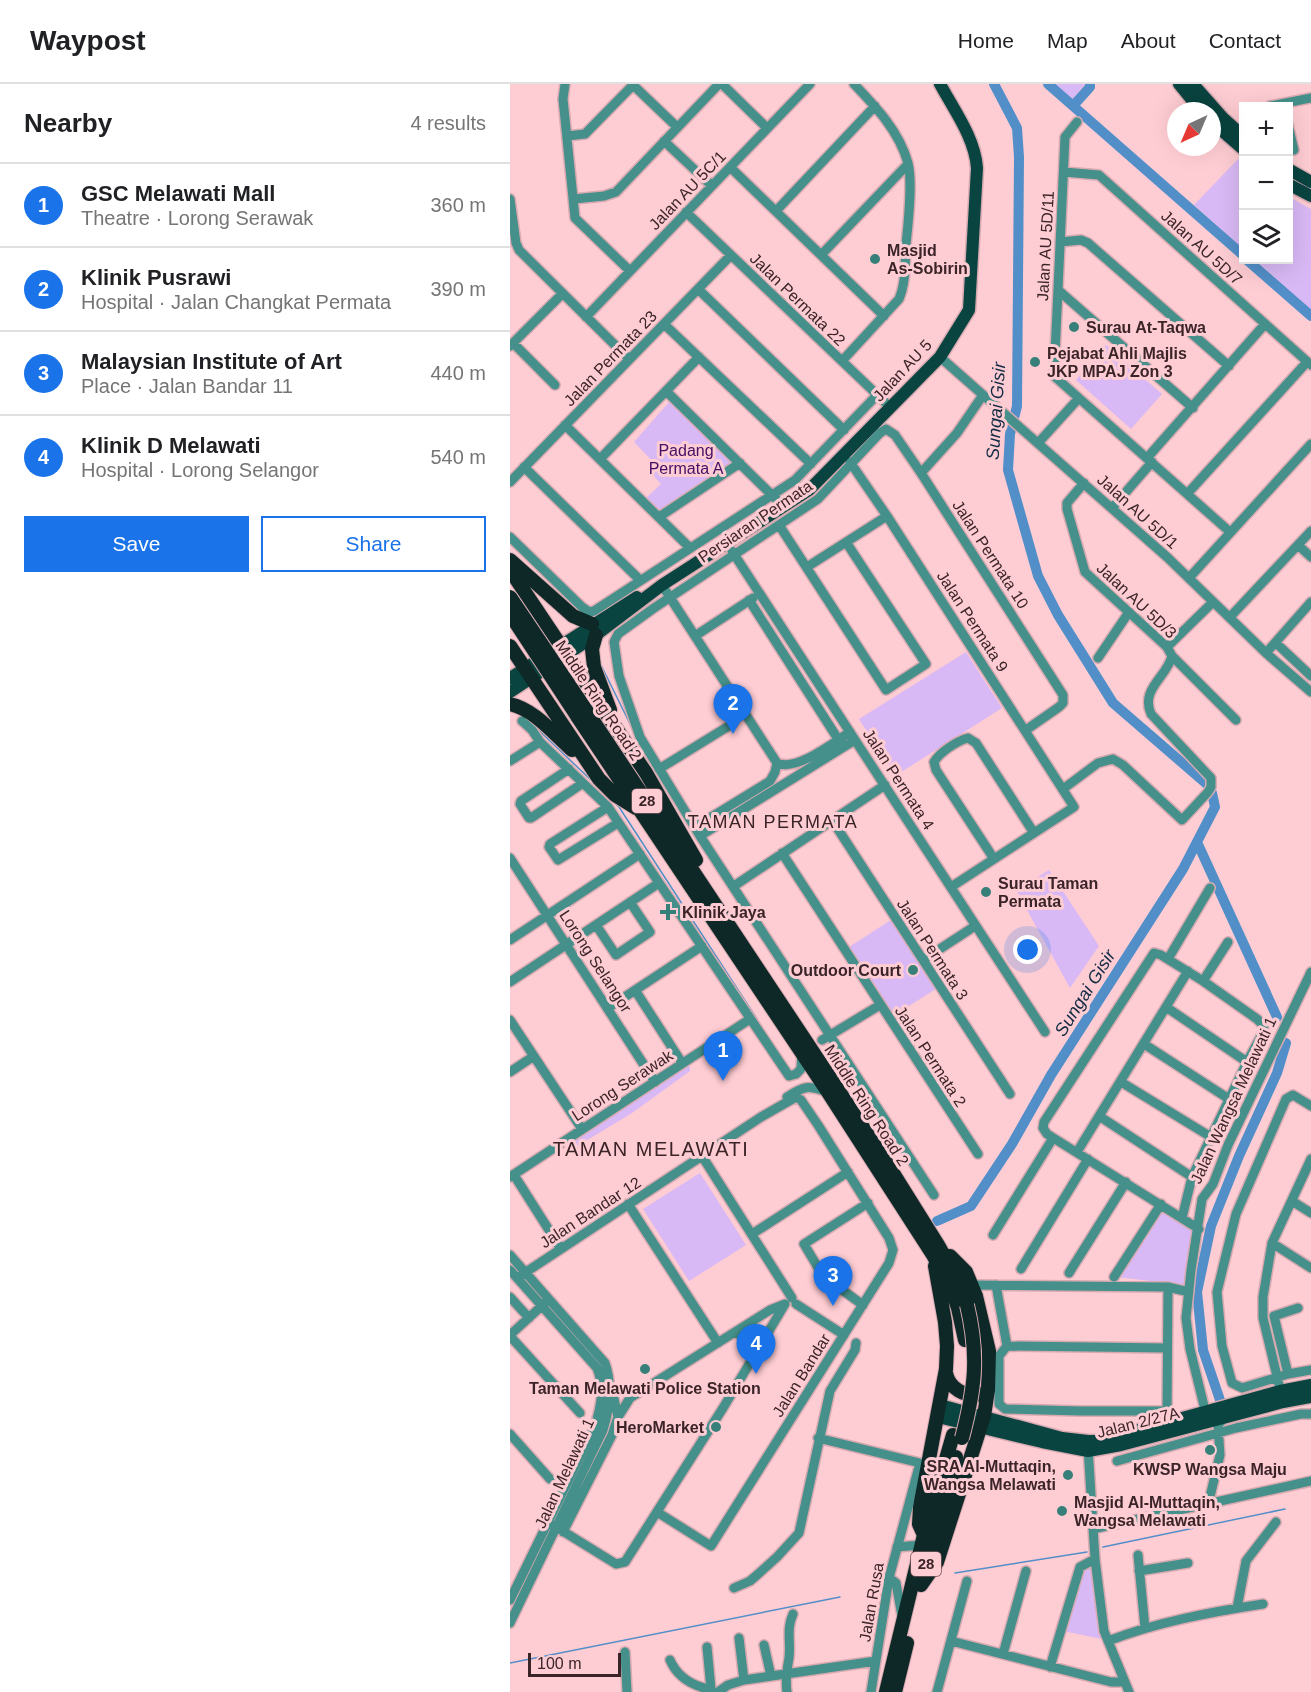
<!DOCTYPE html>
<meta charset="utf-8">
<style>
:root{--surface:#fff;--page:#f6f6f6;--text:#202124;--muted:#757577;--line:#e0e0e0;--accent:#1a73e8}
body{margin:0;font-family:Arial,sans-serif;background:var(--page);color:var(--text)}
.controls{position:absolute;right:18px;top:18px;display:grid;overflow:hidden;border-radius:0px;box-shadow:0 6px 24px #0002}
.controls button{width:54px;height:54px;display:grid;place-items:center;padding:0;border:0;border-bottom:2px solid var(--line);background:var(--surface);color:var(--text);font:30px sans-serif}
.compass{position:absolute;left:657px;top:18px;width:54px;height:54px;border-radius:50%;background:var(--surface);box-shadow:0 6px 24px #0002;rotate:224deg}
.scale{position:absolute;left:18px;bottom:15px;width:93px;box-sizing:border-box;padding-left:6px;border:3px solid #3b2428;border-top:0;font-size:16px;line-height:21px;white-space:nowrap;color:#3b2428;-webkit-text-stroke:4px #feccd3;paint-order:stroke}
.you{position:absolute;left:518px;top:866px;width:21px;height:21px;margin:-15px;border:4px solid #fff;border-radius:50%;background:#1a73e8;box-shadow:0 0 0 9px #1a73e833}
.badge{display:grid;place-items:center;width:39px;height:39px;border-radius:50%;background:var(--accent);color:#fff;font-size:20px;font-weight:700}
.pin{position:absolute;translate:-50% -50px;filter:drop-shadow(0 2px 3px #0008)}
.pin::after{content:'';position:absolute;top:32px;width:21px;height:18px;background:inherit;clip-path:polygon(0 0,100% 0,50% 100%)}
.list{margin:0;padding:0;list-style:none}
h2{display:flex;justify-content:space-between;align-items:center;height:78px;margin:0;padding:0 24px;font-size:26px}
h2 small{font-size:20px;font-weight:400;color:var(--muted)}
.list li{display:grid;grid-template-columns:39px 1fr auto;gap:18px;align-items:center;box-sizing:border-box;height:84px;padding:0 24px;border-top:2px solid var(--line)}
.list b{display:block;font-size:22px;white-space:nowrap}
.list p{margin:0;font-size:20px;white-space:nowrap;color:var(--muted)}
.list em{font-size:20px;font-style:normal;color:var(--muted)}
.actions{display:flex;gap:12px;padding:18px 24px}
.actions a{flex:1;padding:14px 0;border:2px solid var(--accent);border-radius:0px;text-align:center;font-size:21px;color:var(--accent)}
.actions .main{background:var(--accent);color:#fff}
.icon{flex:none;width:33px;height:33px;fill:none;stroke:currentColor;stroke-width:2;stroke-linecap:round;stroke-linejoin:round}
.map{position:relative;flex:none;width:801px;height:1608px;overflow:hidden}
header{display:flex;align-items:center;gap:36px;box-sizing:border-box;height:84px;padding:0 30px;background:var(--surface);border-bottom:2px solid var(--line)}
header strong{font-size:28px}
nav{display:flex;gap:33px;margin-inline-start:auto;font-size:21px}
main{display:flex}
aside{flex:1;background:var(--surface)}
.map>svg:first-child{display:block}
</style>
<header>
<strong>Waypost</strong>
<nav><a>Home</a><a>Map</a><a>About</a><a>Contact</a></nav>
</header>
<main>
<aside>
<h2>Nearby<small>4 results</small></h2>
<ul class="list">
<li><span class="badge">1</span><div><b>GSC Melawati Mall</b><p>Theatre · Lorong Serawak</p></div><em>360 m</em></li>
<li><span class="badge">2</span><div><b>Klinik Pusrawi</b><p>Hospital · Jalan Changkat Permata</p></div><em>390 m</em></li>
<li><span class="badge">3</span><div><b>Malaysian Institute of Art</b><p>Place · Jalan Bandar 11</p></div><em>440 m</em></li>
<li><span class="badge">4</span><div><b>Klinik D Melawati</b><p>Hospital · Lorong Selangor</p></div><em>540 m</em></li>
</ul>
<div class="actions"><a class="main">Save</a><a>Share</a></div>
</aside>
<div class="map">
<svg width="801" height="1608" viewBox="0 0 801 1608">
<rect width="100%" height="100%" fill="#feccd3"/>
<path fill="#d9b9f5" d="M544,0h31l-13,16z
M728,75l5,5v85l-49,-44z
M779,113l22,12v101l-56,-50h33z
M596,261l56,49 -31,35 -55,-49z
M160,317l62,62 -72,49 -15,-13 16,-15 -10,-11 6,-7 -23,-24z
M456,568l36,56 -107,68 -36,-57z
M539,786l50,76 -29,42 -54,-98z
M384,834l45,69 -46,29 -44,-69z
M178,982l2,1v4l-58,42 -53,32 -8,3 -3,-4z
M190,1089l46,72 -57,36 -46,-72z
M650,1121l36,22 -12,58 -67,-8z
M584,1478l8,77 -39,-8 19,-64z"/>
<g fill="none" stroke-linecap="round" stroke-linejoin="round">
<path stroke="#528fc8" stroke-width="1.5" d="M90,579l35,71
M17,635l66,63
M104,718l5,5 138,212
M593,1463l182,-38
M445,1489l132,-21
M0,1579l330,-66"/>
<path stroke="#528fc8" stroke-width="10" d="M484,0l23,44 2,29 -2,249 -7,28 -2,36 30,106 20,39 55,88 96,83
M538,0l196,172
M563,22l17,-19v-3
M737,176l64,56
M687,758l80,175
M427,1137l34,-15 41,-62 39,-69 132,-206 32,-62 -3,-14
M710,1316l-17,-50 -6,-58 14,-66 28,-70 38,-83 9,-30"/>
<g stroke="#d7aab1" stroke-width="12">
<path id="minor" d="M55,0l-2,15 12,119 55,53
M122,0l45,43
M212,0l45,44
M760,22l41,-8
M567,38l-12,15 -11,239 176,156
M778,41l6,25
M57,52l18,-2 48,-49
M154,57l48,45
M220,83l154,149
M554,88l35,3 212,190
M0,115l6,44 3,7 110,109
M64,115l30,-3 12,-4 103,-108
M266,127l99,-105
M176,128l204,195
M550,158l21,-2 7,3 141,123
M311,171l87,-91
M188,205l146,141
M548,206l135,118
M76,233l224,-233
M154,240l147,140
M3,259l42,42
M0,262l52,-52
M430,273l227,200 99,96 45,39
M332,277l57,-62c7,-16 6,-36 7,-54 2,-21 7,-62 2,-82 -9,-32 -32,-56 -54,-79
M156,307l118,116
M55,341l125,123
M529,358l40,-44
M637,374l118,-134
M90,375l99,-102
M340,378l37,54 187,291 -123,80
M14,383l116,113
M411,389l36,-40 26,-38
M0,398l221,-227
M574,399l-17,20v6l18,63 82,75 5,9 64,64
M678,409l119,-131
M602,424l40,-46
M149,433l81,-54
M269,441l107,165 40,-26 -80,-122
M0,453l72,70 7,5 5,-1 201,-131 82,-85
M788,461l13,12
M222,467l313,481
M297,483l80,-51
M679,494l122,-134
M152,501l115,178c19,9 56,-20 73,-31
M239,516l89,139
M720,533l81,-86
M185,552l58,-38
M766,559l35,33
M657,563l46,-45
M756,569l45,-51
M588,574l31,-46
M12,637l10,9 8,12 68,65 181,269 7,-2 5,-5 1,-16
M0,677l30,-19
M59,685l-48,32 -1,3 9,14h2l52,-35
M149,685l73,-45 11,-14
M553,705l35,-26 15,-4 10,6 59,55 26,-28 3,-5v-9l-60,-64c-11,-25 16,-37 21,-58
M98,723l-58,37 -1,3 9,13 60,-37
M322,736l178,274
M185,743l75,-46 5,-9 2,-9
M190,752l155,-96
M272,769l196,301
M0,774l145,224
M484,775l-58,-89 -2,-8c6,-10 23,-21 34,-24l8,5 58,90
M224,802l151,-101
M86,841l20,30 34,-23 -20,-30
M0,856l130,-86
M658,875l42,-71
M413,876l52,-34
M693,897l25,-39
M0,898l149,-99
M125,906l47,73
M656,923l81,55
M98,924l94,-62
M0,936l72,109
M312,956l58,-35
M634,960l85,55
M0,988l24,-16
M611,998l90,55
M277,1013c17,-11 21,-12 40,-5
M801,1022l-18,-11 -7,4 -50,115 -19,78 5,54 10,37 10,5 46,-14 23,-4
M589,1032l93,61
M567,1068l111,-181
M192,1072l90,142
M4,1091l47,74
M0,1093l240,-158
M424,1111l-234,-359 -60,-99 -21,-61 -5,-34 4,-8 36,-26 164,-109 62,-66 6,-4 9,6 26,38 142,222v8l-4,4 -33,23
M782,1117l19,12
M118,1120l90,139
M672,1134l10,-41 55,-115 17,-31 -1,-6 -6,-6 -54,-38 -42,-26 -7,-2 -110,169 -1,6 4,6 152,95
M242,1150l96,-62
M483,1151l60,-97
M762,1159l39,25
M0,1171l95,108c8,23 5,45 -2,67l-93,193
M511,1185l67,-110
M0,1186l87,98c8,20 4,38 -2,58l-85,174
M559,1189l57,-91
M604,1193l47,-73
M7,1194l244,-161 35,-20 5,3 17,25 71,113 4,12 -4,13 -178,283 -54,-34
M462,1201l196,2 21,5
M486,1201l11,61
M0,1213l19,21
M286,1220l48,31
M353,1221l-40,-29 -19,-32 64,-41
M225,1248l25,16
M0,1251l36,-33
M0,1252l70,77
M497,1262l-8,10v48l6,5 75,2h86
M497,1262l160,2
M778,1290l-14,-58 24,-8
M772,1313l-19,-79v-21l9,-54 39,-84
M657,1332l1,-129
M108,1333l12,-19 140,-88 15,-6
M697,1334l-17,-69 -4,-31 5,-48 11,-71 11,-15 15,-39 83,-173
M0,1350l40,45
M308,1354l106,26
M578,1363l7,112 9,72 25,61
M607,1377l119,-33 65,-14h10
M698,1421l12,-50 -2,-30 8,-9
M38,1438l68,42 9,-2 98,-154 62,-104
M583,1445l218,-48
M53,1448l49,-97 6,-18 -5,-23
M387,1463l24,-2
M628,1471l7,73
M629,1487l49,-8
M379,1494l7,5 6,33
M224,1504l16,-7 7,-6 20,-18 22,-24 31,-142 25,-41 1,-7
M727,1524l9,-47 30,-39
M229,1554l5,42
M441,1557l160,41h13
M598,1557c49,-19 103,-29 155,-37
M254,1561l7,31
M197,1563l4,42
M115,1568l2,40
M493,1570l23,-83
M160,1576c6,14 16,22 31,27 5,2 9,1 14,5
M540,1583l30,-100 15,-8
M208,1608l10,-7 16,-5 132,-19
M277,1608c-2,-11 0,-23 2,-34 2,-16 -3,-29 4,-44
M361,1608l18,-114 31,-115
M427,1608l30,-111"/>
</g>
<g stroke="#d7aab1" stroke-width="15">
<path id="major" d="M669,0l22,27
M683,0l30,34 21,19
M702,38l32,28
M778,85l23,13
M778,100l23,12
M0,594l127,-81
M0,608l86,-57 66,-50 147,-95 131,-133 29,-47 8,-142c-2,-30 -23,-58 -37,-84
M430,1321l122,33 26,3h11l181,-50 31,-6
M428,1333l104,25 46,9 33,-6 162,-43 28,-5"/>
</g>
<g stroke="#d7aab1" stroke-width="16">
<path id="highway" d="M0,476l63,56 19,8
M0,486l136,203 50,87
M86,551l-4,14 2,18 16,43
M0,562l89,133 16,16 21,13
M0,620c24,5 44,30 62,46
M76,626l302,455 50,80 22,39 7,21
M67,632l251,376 105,163 18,33 7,20 7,32
M436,1289c3,15 19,25 35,21
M414,1451l-5,-11 1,-17 26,-138 1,-23 -2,-24 -10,-56
M416,1482l30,-109
M411,1501l16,-23 47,-146 4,-26 1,-39 -13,-55 -10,-24 -16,-16
M376,1608l38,-157 29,-100
M385,1608l12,-49"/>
</g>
<use href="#minor" stroke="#45908a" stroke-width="9"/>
<use href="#major" stroke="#094440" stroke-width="12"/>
<use href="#highway" stroke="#0d2826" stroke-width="14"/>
<g stroke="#d7aab1" stroke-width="16" stroke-linecap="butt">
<path id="highway-bridge" d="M0,513l76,113
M0,530l67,102
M452,1354c13,-49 17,-83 5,-133"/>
</g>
<use href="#highway-bridge" stroke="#0d2826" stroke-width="14"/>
</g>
<g fill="#377f79" stroke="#feccd3" stroke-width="2">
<circle cx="365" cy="175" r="6"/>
<circle cx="564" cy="243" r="6"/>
<circle cx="525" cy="278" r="6"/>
<circle cx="476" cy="808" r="6"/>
<path d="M155 819h6v6h6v6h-6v6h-6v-6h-6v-6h6z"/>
<circle cx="403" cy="886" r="6"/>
<circle cx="135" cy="1285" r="6"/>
<circle cx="206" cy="1343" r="6"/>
<circle cx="700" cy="1366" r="6"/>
<circle cx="558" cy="1391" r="6"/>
<circle cx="552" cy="1427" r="6"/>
</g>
<g text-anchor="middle" stroke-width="6" stroke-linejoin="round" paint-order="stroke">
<g fill="#feccd3" stroke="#76565b" stroke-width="1.5">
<rect x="122" y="705" width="30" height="24" rx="4.5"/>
<rect x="401" y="1468" width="30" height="24" rx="4.5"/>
</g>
<g font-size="15" font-weight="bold" fill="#3b2428">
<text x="137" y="722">28</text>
<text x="416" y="1485">28</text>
</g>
<g font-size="16" fill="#3b2428" stroke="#feccd3">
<text transform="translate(177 106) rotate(-46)" y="6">Jalan AU 5C/1</text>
<text transform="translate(535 162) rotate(-87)" y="6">Jalan AU 5D/11</text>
<text transform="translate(692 163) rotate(42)" y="6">Jalan AU 5D/7</text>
<text transform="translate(288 215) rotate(44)" y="6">Jalan Permata 22</text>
<text transform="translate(100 274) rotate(-46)" y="6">Jalan Permata 23</text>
<text transform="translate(392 286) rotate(-47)" y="6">Jalan AU 5</text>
<text transform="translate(628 427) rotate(42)" y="6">Jalan AU 5D/1</text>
<text transform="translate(245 437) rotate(-34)" y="6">Persiaran Permata</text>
<text transform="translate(481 470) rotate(57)" y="6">Jalan Permata 10</text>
<text transform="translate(627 516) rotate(43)" y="6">Jalan AU 5D/3</text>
<text transform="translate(463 537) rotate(57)" y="6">Jalan Permata 9</text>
<text transform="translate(89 616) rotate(56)" y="6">Middle Ring Road 2</text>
<text transform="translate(389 695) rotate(57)" y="6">Jalan Permata 4</text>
<text transform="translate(423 865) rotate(57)" y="6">Jalan Permata 3</text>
<text transform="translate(86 877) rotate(57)" y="6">Lorong Selangor</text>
<text transform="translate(421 972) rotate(57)" y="6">Jalan Permata 2</text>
<text transform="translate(112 1001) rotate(-33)" y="6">Lorong Serawak</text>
<text transform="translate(723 1016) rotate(-65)" y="6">Jalan Wangsa Melawati 1</text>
<text transform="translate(357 1021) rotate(57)" y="6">Middle Ring Road 2</text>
<text transform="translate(80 1128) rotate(-33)" y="6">Jalan Bandar 12</text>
<text transform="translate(291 1291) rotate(-58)" y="6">Jalan Bandar</text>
<text transform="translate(628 1338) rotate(-14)" y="6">Jalan 2/27A</text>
<text transform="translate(54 1389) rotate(-65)" y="6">Jalan Melawati 1</text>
<text transform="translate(361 1518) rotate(-80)" y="6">Jalan Rusa</text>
</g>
<g font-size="16" font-weight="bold" fill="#3b2428" stroke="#feccd3" text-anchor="start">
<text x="377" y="172">Masjid<tspan x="377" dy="18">As-Sobirin</tspan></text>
<text x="576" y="249">Surau At-Taqwa</text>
<text x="537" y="275">Pejabat Ahli Majlis<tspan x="537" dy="18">JKP MPAJ Zon 3</tspan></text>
<text x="488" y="805">Surau Taman<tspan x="488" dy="18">Permata</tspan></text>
<text x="172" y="834">Klinik Jaya</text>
<text x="391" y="892" text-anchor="end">Outdoor Court</text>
<text x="135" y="1310" text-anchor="middle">Taman Melawati Police Station</text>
<text x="194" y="1349" text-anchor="end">HeroMarket</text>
<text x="546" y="1388" text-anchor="end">SRA Al-Muttaqin,<tspan x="546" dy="18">Wangsa Melawati</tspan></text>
<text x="700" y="1391" text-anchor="middle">KWSP Wangsa Maju</text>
<text x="564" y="1424">Masjid Al-Muttaqin,<tspan x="564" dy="18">Wangsa Melawati</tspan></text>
</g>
<g font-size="16" fill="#440f64" stroke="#feccd3">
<text x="176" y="372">Padang<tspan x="176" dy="18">Permata A</tspan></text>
</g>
<g font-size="18" font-style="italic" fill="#112b43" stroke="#feccd3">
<text transform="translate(486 327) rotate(-86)" y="6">Sungai Gisir</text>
<text transform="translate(575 909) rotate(-58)" y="6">Sungai Gisir</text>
</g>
<g font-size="18" letter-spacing="1.5" fill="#3b2428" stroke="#feccd3">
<text x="263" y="744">TAMAN PERMATA</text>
</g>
<g font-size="20" letter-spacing="1.5" fill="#3b2428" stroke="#feccd3">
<text x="141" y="1072">TAMAN MELAWATI</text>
</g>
</g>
</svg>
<div class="controls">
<button>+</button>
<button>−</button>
<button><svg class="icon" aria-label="layers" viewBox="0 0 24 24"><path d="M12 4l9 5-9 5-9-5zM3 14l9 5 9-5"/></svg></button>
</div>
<svg class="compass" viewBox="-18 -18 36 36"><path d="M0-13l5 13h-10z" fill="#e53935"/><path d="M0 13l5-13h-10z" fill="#757577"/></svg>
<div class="scale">100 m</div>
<div class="you"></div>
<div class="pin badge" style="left:213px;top:997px">1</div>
<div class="pin badge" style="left:223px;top:650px">2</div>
<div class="pin badge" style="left:323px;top:1222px">3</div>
<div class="pin badge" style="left:246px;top:1290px">4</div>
</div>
</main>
